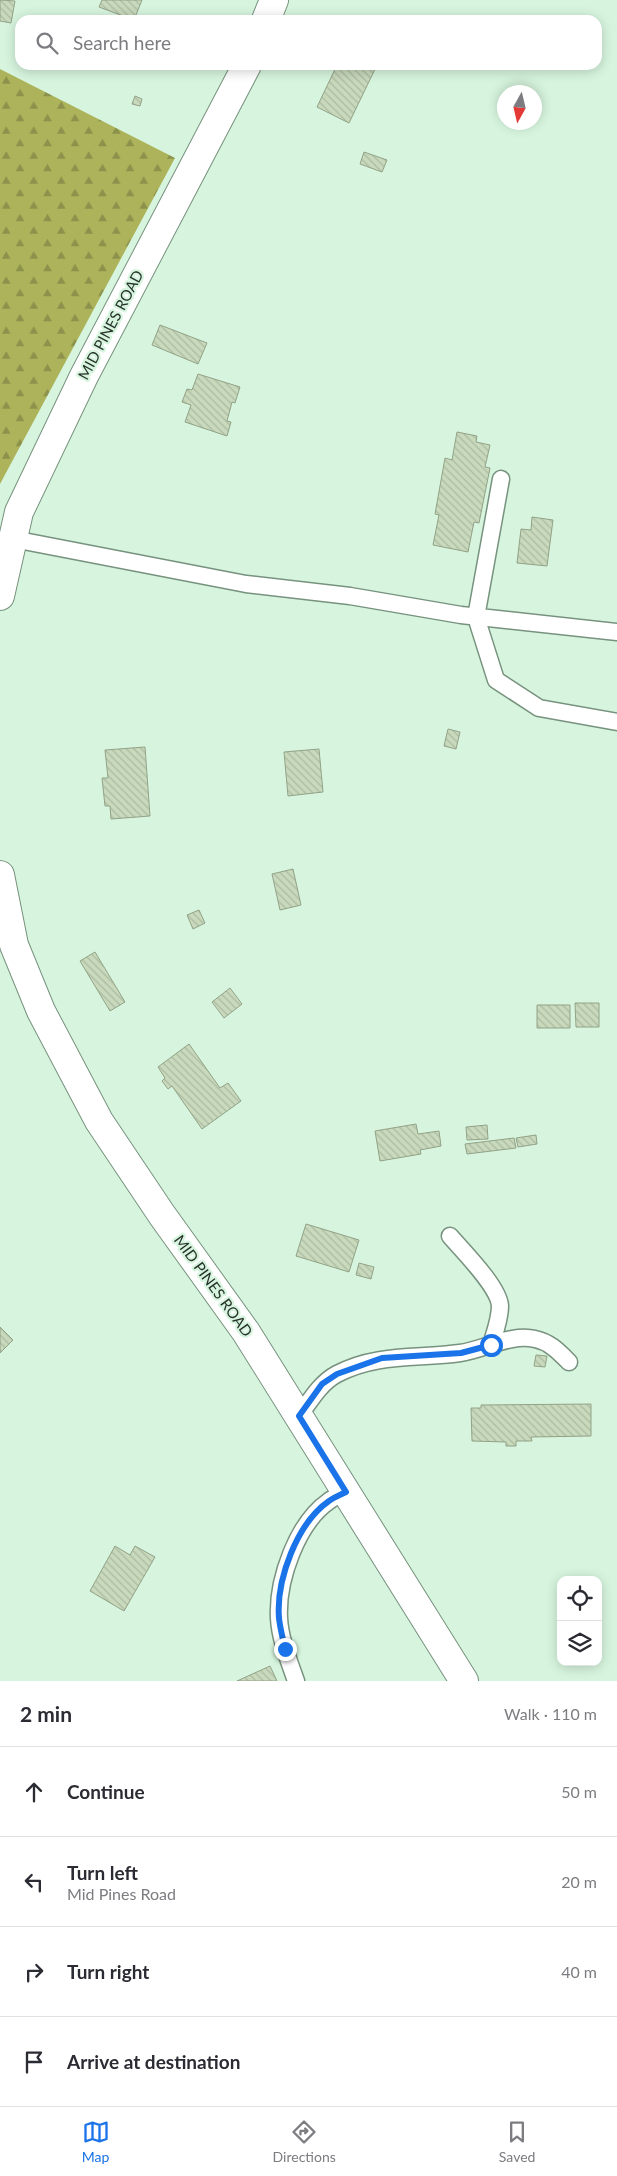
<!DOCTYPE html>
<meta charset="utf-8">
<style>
:root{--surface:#fff;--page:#f7f7f7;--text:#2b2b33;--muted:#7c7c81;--line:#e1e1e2;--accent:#1a73e8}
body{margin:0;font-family:Lato,sans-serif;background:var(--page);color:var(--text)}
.controls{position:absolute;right:15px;bottom:15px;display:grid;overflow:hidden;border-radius:10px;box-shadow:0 2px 12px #0003}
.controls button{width:45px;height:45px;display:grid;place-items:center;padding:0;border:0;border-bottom:1px solid var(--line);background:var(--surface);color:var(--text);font:25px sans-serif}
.compass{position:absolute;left:497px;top:85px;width:45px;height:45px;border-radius:50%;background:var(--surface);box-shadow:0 2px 12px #0003;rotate:188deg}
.stop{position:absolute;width:15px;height:15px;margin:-11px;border:4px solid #1a73e8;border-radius:50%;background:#fff}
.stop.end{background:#1a73e8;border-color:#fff;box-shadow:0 1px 5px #0008}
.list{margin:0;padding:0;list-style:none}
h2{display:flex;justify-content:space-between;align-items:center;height:65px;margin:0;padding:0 20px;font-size:21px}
h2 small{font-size:16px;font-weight:400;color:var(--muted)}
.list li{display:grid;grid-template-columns:32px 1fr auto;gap:15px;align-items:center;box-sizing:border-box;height:90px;padding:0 20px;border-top:1px solid var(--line)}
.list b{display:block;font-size:19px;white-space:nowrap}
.list p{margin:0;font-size:16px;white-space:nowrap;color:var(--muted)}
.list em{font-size:16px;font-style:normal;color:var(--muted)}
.icon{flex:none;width:28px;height:28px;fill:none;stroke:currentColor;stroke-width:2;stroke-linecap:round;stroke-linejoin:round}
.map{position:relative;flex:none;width:617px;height:1681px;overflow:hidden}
.search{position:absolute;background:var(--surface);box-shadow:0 2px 12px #0003;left:15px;right:15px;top:15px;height:55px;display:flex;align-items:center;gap:12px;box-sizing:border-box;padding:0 18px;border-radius:15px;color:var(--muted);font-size:19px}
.sheet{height:425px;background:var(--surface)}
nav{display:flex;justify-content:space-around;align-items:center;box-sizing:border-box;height:70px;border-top:1px solid var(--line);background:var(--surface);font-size:14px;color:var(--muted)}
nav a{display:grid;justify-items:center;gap:2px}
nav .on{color:var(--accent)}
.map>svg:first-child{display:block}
</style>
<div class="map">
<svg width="617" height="1681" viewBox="0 0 617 1681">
<defs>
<pattern id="forest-firs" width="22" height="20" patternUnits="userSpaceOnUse" patternTransform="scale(1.25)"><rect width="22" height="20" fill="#acb35a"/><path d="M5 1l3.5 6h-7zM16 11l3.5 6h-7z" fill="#8c924b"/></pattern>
<pattern id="building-back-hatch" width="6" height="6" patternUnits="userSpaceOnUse" patternTransform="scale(1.25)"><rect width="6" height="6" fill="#c8d9bc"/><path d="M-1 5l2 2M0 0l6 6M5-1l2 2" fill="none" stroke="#acbba2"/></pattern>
</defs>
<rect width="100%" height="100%" fill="#d7f5de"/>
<path fill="url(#forest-firs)" d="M0,69l175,89 -175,326z"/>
<path fill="url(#building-back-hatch)" stroke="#92a287" d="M0,0l15,1 -4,22 -11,-2z
M102,0h40l-8,20 -35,-13z
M337,65h40l-28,58 -32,-16z
M135,96l7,3 -2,7 -8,-2z
M364,152l23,8 -5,12 -22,-8z
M160,325l47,18 -9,21 -46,-19z
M198,374l42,13 -5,16 -3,-1 -5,19 4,1 -4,14 -42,-14 6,-17 -9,-3 5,-13 5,1z
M457,432l20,4 -1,6 14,3 -5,22 5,1 -11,55 -5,-1 -6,30 -35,-7 6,-30 -4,-1 10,-56 7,2z
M532,517l21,3 -6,46 -30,-3 4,-34 10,1z
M448,729l12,3 -4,17 -12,-3z
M145,747l5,69 -39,3 -1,-13h-5l-3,-28h6l-3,-28z
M319,749l4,43 -35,4 -4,-44z
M293,869l8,36 -21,5 -8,-36z
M199,910l6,13 -12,6 -6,-14z
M95,952l30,50 -15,9 -30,-50z
M230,988l12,16 -18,14 -12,-16z
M575,1003h24v24h-23z
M537,1005h33v23h-33z
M189,1044l31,44 8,-5 13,18 -39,28 -30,-43 -4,3 -6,-8 3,-3 -7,-11z
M416,1124l2,10 21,-3 2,15 -21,4 1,4 -41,7 -5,-30z
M487,1125l1,14 -21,1 -1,-13z
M536,1135l1,9 -19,3 -2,-9z
M514,1138l2,10 -49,6 -2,-10z
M306,1224l53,16 -10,32 -53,-16z
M359,1263l15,4 -3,12 -15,-4z
M0,1327l13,13 -13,13z
M536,1355l11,1 -2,11 -11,-1z
M591,1404v32l-60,1 1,4h-16v5h-10v-4l-34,-1 -1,-33h10v-3z
M115,1546l15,9 5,-9 20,11 -31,54 -34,-20z
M270,1666l7,15h-40z"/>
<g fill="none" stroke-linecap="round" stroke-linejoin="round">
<g stroke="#77927e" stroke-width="19">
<path id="lane" d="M501,479l-25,138 20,63 43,28 78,14
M13,539l233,45 104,12 111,19 156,17
M450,1236c13,15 49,51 50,70 0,13 -5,26 -9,39
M299,1416c11,-15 21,-33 38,-42 39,-21 81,-15 123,-21 23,-3 52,-20 75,-14 15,3 24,13 34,23
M296,1681c-7,-20 -16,-42 -17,-63 -2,-38 18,-95 50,-117 5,-4 11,-6 17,-9"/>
</g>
<g stroke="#77927e" stroke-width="30">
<path id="street" d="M266,20l8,-20
M0,596l19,-84 65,-136 163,-311
M0,875l14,70 27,66 58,110 63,94 84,117 218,349"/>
</g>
<use href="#lane" stroke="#fff" stroke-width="16"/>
<use href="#street" stroke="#fff" stroke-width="28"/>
</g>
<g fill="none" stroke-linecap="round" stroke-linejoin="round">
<path stroke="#1a73e8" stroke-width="6" d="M285,1649c-2,-10 -5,-21 -6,-31 -3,-38 18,-95 50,-117 5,-4 11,-6 17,-9l-47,-76 23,-32 15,-10 45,-16 79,-5 30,-8"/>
</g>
<g text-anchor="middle" stroke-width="4.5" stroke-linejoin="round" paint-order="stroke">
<g font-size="15" fill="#27322a" stroke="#d7f5de">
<text transform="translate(111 325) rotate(-62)" y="5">MID PINES ROAD</text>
<text transform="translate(213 1286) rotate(54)" y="5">MID PINES ROAD</text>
</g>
</g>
</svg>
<div class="controls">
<button><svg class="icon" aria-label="locate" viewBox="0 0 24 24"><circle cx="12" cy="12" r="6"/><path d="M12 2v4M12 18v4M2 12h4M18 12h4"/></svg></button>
<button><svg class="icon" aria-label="layers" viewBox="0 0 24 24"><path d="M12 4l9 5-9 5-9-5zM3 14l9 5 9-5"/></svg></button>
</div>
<svg class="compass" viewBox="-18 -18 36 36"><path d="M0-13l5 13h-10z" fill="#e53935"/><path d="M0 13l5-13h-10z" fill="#7c7c81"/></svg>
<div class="stop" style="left:491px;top:1345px"></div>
<div class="stop end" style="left:285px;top:1649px"></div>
<div class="search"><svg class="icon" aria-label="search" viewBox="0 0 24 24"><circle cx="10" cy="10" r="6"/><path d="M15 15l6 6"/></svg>Search here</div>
</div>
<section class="sheet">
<h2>2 min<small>Walk · 110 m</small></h2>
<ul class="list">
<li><svg class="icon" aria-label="ahead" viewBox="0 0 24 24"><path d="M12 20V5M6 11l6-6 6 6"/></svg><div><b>Continue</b></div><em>50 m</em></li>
<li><svg class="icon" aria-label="left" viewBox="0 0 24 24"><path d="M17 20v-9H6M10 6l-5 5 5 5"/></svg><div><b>Turn left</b><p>Mid Pines Road</p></div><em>20 m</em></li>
<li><svg class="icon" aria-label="right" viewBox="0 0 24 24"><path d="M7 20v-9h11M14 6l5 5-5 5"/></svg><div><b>Turn right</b></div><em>40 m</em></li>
<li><svg class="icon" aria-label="arrive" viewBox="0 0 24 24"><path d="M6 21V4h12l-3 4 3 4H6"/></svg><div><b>Arrive at destination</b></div></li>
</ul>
</section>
<nav>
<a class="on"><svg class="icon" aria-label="map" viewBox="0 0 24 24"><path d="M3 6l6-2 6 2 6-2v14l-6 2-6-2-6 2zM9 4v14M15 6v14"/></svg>Map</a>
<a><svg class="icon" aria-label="directions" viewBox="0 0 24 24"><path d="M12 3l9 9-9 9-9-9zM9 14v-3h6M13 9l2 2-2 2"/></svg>Directions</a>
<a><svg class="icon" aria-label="saved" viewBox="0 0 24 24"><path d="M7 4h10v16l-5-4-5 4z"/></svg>Saved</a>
</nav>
